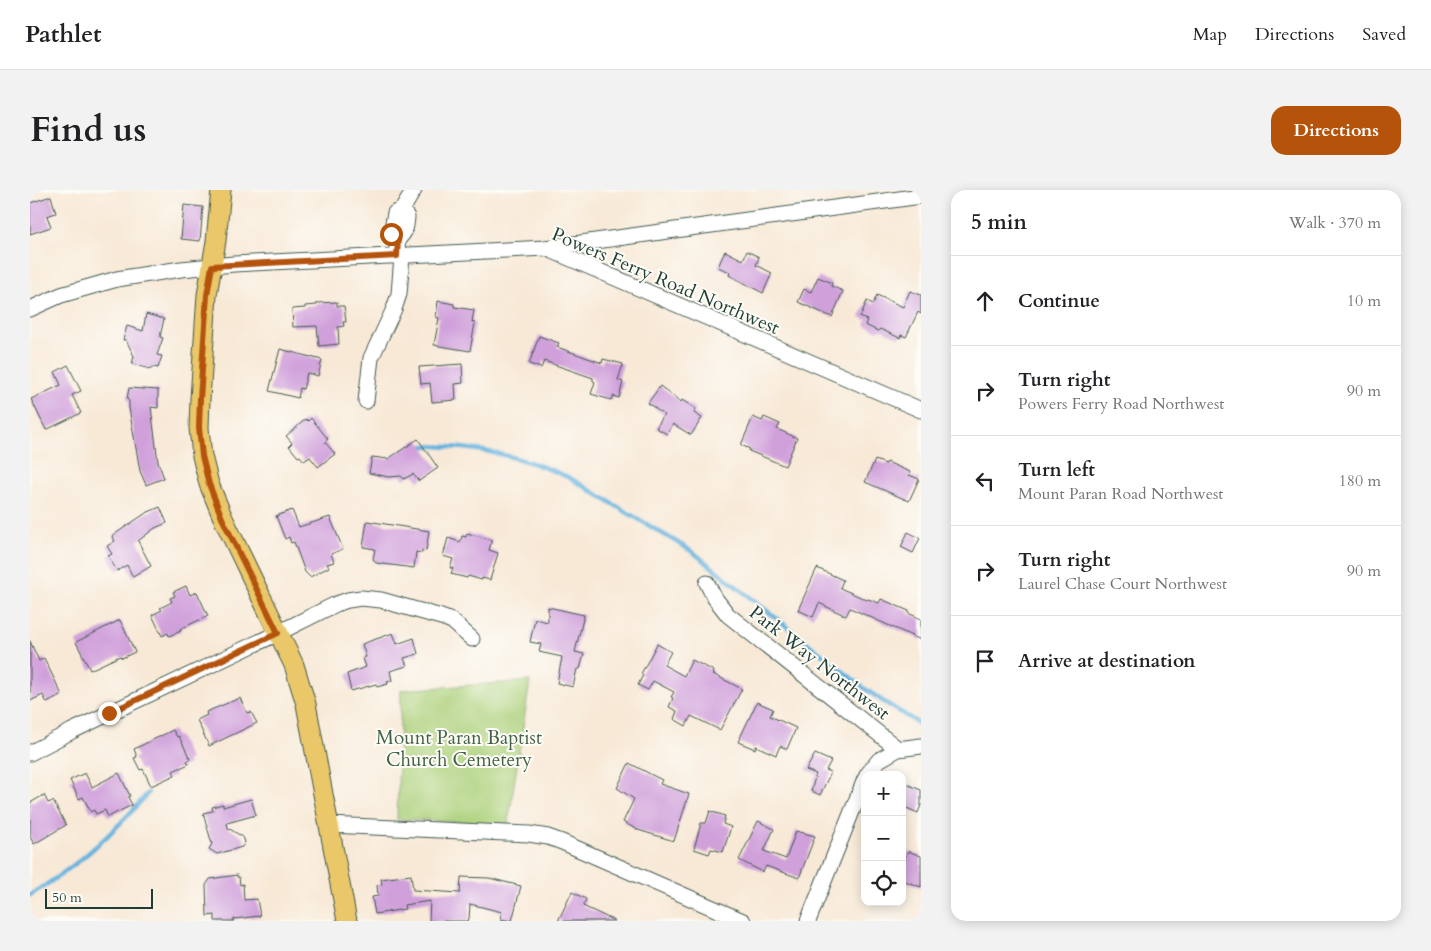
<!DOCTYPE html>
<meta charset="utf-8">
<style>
:root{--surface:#fff;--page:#f2f2f2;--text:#202124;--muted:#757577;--line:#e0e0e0;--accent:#b45309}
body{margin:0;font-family:Cardo,serif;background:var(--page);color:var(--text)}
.controls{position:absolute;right:15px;bottom:15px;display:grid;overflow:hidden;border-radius:10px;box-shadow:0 2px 12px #0003}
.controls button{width:45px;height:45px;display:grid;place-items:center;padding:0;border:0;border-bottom:1px solid var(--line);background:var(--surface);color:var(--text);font:25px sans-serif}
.scale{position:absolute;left:15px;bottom:12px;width:108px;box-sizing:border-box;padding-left:5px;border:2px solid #1f3d34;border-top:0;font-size:14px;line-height:18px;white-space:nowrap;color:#1f3d34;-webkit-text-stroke:4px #fdfcf7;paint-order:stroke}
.stop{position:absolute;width:15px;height:15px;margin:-11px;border:4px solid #b45309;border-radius:50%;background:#fff}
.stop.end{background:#b45309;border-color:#fff;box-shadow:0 1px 5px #0008}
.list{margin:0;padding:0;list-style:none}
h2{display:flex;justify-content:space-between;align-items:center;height:65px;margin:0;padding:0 20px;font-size:21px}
h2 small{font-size:16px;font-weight:400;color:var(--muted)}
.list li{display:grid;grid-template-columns:32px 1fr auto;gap:15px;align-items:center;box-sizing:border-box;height:90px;padding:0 20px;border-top:1px solid var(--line)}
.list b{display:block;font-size:19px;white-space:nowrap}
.list p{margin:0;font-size:16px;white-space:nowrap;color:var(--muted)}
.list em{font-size:16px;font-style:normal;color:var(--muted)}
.icon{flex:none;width:28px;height:28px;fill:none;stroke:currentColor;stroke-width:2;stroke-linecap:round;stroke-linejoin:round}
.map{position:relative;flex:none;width:891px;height:731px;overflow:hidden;border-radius:15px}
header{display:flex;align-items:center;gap:30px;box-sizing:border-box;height:70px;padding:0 25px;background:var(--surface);border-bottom:1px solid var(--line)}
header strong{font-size:24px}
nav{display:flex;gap:28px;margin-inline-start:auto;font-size:18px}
.intro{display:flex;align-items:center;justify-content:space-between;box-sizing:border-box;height:120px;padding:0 30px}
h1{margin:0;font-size:35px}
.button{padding:12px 22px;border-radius:15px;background:var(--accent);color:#fff;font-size:18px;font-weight:700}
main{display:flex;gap:30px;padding:0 30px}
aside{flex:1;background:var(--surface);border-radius:15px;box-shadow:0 2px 12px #0003}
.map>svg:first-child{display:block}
</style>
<header>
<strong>Pathlet</strong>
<nav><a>Map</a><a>Directions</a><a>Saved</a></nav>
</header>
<div class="intro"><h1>Find us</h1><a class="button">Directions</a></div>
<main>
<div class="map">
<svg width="891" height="731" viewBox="0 0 891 731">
<rect width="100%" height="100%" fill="#fdfcf7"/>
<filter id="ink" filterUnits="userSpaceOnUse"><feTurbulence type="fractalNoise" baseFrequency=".02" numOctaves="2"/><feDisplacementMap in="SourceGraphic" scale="10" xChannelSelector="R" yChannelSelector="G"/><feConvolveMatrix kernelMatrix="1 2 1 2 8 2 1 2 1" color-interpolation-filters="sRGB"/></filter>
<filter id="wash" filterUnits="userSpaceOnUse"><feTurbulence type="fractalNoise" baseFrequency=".0096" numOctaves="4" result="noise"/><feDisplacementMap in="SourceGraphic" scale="20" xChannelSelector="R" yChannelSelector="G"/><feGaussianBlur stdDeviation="1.12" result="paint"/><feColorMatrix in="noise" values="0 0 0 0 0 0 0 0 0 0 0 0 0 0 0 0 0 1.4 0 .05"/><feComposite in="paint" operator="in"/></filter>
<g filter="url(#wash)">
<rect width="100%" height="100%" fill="#f8e9d7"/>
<path fill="#abd079" stroke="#658656" d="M500,491l-22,143 -111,-5 4,-129z"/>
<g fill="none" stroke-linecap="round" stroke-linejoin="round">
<path stroke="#64b2de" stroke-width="4.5" d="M394,256c52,0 99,10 146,32l123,74 171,136 17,12 40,25
M0,705c45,-27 84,-62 118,-102"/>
</g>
<g id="blocks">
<path fill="#d0a0db" d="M21,6l5,17 -9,3 4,11 -21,7v-31z
M154,15l19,2 -3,34 -19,-2z
M695,61l18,9 4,-9 12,6 -3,8 16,8 -9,20 -34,-18 1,-3 -12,-5z
M788,87l14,6 -1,3 12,5 -11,26 -34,-15 6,-13 7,3z
M880,101l11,4v19l-3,-2 -12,25 -5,-2 -1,3 -20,-9 -2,2 -13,-6 2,-5 -7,-3 7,-16 6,3 4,-9 26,12z
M408,111l16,3v3l20,3 -2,12 3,1 -5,28 -36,-6 5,-27 -3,-1z
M307,112v4h7l2,16h-3l1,4 -6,1 1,17 -20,2 -2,-20 -24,1 -1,-18 13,-1v-2l12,-1v-2z
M116,124l18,5 -4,18 3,1 -6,17 5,1 -4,12 -5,-1 -3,2 -18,-5 2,-8 -8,-16h-3l4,-14 16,5z
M509,146l20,7 -2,4 45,16 1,-4 20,5 -5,16 5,2 -4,16 -6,-2 -2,4 -20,-6 4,-12 -2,-1v-3l-49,-17 -3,7 -12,-4z
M250,159l42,11 -4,16 -11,-3 -4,16 -3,-1 -2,10 -29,-7z
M432,174l1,19 -8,1 1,16 -24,2 -2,-19 -9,1 -2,-17z
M38,175l13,26 -9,4 9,18 -35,17 -15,-31 30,-14 -6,-13z
M630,196l21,16 1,-2 14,9 -2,4 8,5 -11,17 -18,-11 -6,10 -11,-6 8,-13 -16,-12z
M99,198l29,2v18l-7,-1 7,55 6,16 -18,7 -6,-14 -11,-63v-7l-2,-2z
M723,227l9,4 2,-4 16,7 -3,5 20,9 -12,28 -36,-15 1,-2 -9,-4z
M281,228l17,21 -3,3 10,12 -17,13 -8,-10 -6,4 -4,-5 -2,1 -9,-11 3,-3 -6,-7 20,-17 2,2z
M388,249l20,29 -19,13 -6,-7 -9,5 -3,-3 -12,1 -20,-4 3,-16 16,2z
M845,270l11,4 1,-2 23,10 -1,3 10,4 -10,22 -44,-19z
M130,317l7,16 -12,5 -17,13 13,25 -18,11 -6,-12 -10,6 -9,-15 4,-2 -5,-8 8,-5 -3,-5 34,-23z
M262,320l7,17 31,-10 13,32 -12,5 3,8 -7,2 2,3 -19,10 -5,-5 -11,-30 -3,1 -2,-6 -4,2 -9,-23z
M337,331l62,10 -3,20 -4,-1v3l-6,-1 -2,16 -38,-5 -3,-4 2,-10 -12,-2z
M878,342l12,6 -7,15 -12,-6z
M437,343l25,7 -3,10 9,3 -8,27 -8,-2v2l-14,-4 -1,2 -16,-4 2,-6h-3l3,-9 -10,-3 5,-18 12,4 2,-6 4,1z
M787,378l26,12 -3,8 27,12 1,-1 11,4 2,-4 28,12 -1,2 13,6v21l-71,-32 -4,8 -27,-13 -6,14 -15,-7z
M156,396l4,9 7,-3 11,24 -28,13 1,2 -12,5 -1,-3 -6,3 -10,-21 10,-5 -2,-2 12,-6 -2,-4 5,-2 -2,-4z
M518,417l36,8 -9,37 9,2 -4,15h-3l-4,18 -16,-4 5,-26 -23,-5 2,-8 -11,-2 5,-23 13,3z
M90,430l15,32 -13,6 -2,-2 -30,14 -14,-28z
M363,443l4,11 17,-6 4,16 -14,4 3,8 -17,5 2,10 -5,1 1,2 -11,3 -1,-3 -25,7 -4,-17 19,-7 -3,-9 3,-1 -4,-13z
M0,451l9,20 5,-3 18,37 -15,8 -4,-8 -13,6z
M627,454l14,8 -7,13 20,11 8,-16 22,11 -1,3 29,15 -22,41 -29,-14 -5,10 -12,-7 3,-8 -8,-4 4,-9 -2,-1 3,-5 -21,-11 -5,9 -10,-5 5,-10 -2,-1z
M210,508l7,15 4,-1 6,11 -48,23 -12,-26 10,-5 -1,-3z
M727,512l16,7 -3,7 26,12 -9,21 -7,-3 -4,9 -20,-9 -1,3 -17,-7z
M143,540l4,7 2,-1 11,23 -3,2 2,3 -16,7 2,4 -24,11 -8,-17 -3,1 -6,-12 3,-1 -3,-8z
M785,564l16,7 -5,9 5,2 -11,23 -9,-4 5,-17 -10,-4z
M599,573l27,14 6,3 -2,4 29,10 -15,47 -36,-11 -15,-8 11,-23 -17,-11z
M55,583l7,14 27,-14 11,23 -2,1 4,8 -24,12 -3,-7 -9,4 -2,-4 -3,2 -8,-15 -4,2 -9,-19z
M872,592l19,8v15l-3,8 -16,-7z
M14,605l4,8 5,-2 13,24 -32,19 -4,-7v-34z
M221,609l5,16 -29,8 1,5 15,9 2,5 -3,5 -25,7 -8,-5 3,-5 -9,-31 10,-2 -1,-4 11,-3v3z
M680,621l15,5 -2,8 8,3 -8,25 -12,-3 -2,5 -15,-5 7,-26h5z
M728,631l16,8 -10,22 22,8 10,-28 19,5 -16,42 -33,-12 -3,6 -24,-12z
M878,661l13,5v31l-19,-7v-15z
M207,685v2h2l1,8 3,-1 1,16 13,-1 3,17 -26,3v2h-19v-6l-8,1 -1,-31 4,-6z
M381,685l2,15 47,3 1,-16 28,1 32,8 -9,35 -12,-2 2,-7 -32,-8 -1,15 -2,2h-38l1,-20 -26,4 1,4 -30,5 -3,-17 6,-1 -1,-11 5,-1 -1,-5z
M542,702l14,7 -3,7 32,15h-57z"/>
</g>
</g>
<g filter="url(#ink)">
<use href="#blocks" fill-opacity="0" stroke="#40574c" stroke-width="1"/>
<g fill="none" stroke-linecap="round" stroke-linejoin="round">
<g stroke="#40574c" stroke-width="17">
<path id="minor" d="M368,49l-7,-6 4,-20 7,-3 12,-20
M516,58l375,162
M367,59l1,-10c8,-7 8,-12 9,-22l-5,-7
M0,119l31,-14 56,-16 64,-10 53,-5 311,-16 376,-52
M336,211l5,-43 23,-49 5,-15 3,-38
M677,393l7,14 14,18 170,134 23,-3
M0,563l42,-22 206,-98 58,-29 12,-4 13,-2 20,2 60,17 11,4 20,18
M837,585l12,-15 19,-11
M299,635l200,9 19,3 14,5 181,79
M778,731l57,-142"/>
</g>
<g stroke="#40574c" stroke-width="21">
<path id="major" d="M191,0l-5,51 -9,54 -7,104 -1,29 3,28 7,28 14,34 71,147 12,39 41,217"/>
</g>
<use href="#minor" stroke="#fff" stroke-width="15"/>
<use href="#major" stroke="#eac769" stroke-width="19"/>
</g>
</g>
<g fill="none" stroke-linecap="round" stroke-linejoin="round" filter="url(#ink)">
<path stroke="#b45309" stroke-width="6" d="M79,523l169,-80 -56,-115 -13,-34 -7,-28 -3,-28 1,-29 7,-104 5,-29 185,-10 1,-17 -7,-5"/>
</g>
<g text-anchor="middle" stroke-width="4" stroke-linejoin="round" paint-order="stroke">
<g font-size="19" fill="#1f3d34" stroke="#fdfcf7">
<text transform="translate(636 90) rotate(23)" y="7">Powers Ferry Road Northwest</text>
<text transform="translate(790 472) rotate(38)" y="7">Park Way Northwest</text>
</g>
<g font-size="19" fill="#426245" stroke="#fdfcf7">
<text x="429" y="554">Mount Paran Baptist<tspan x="429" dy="22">Church Cemetery</tspan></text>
</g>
</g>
</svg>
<div class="controls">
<button>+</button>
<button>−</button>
<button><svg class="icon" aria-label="locate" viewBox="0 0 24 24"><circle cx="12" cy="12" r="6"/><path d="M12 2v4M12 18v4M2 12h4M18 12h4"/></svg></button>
</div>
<div class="scale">50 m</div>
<div class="stop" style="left:361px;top:44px"></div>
<div class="stop end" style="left:79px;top:523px"></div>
</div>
<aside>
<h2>5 min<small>Walk · 370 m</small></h2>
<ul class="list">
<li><svg class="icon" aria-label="ahead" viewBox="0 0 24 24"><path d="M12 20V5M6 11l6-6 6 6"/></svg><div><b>Continue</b></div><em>10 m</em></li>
<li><svg class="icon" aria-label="right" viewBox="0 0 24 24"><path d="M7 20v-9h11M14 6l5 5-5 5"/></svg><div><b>Turn right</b><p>Powers Ferry Road Northwest</p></div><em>90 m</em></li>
<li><svg class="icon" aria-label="left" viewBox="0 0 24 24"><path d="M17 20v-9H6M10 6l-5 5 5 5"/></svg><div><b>Turn left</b><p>Mount Paran Road Northwest</p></div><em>180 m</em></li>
<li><svg class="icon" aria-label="right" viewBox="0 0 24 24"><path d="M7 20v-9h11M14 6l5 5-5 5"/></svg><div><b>Turn right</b><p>Laurel Chase Court Northwest</p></div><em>90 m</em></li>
<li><svg class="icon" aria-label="arrive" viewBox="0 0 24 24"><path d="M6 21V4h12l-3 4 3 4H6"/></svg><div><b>Arrive at destination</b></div></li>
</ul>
</aside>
</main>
